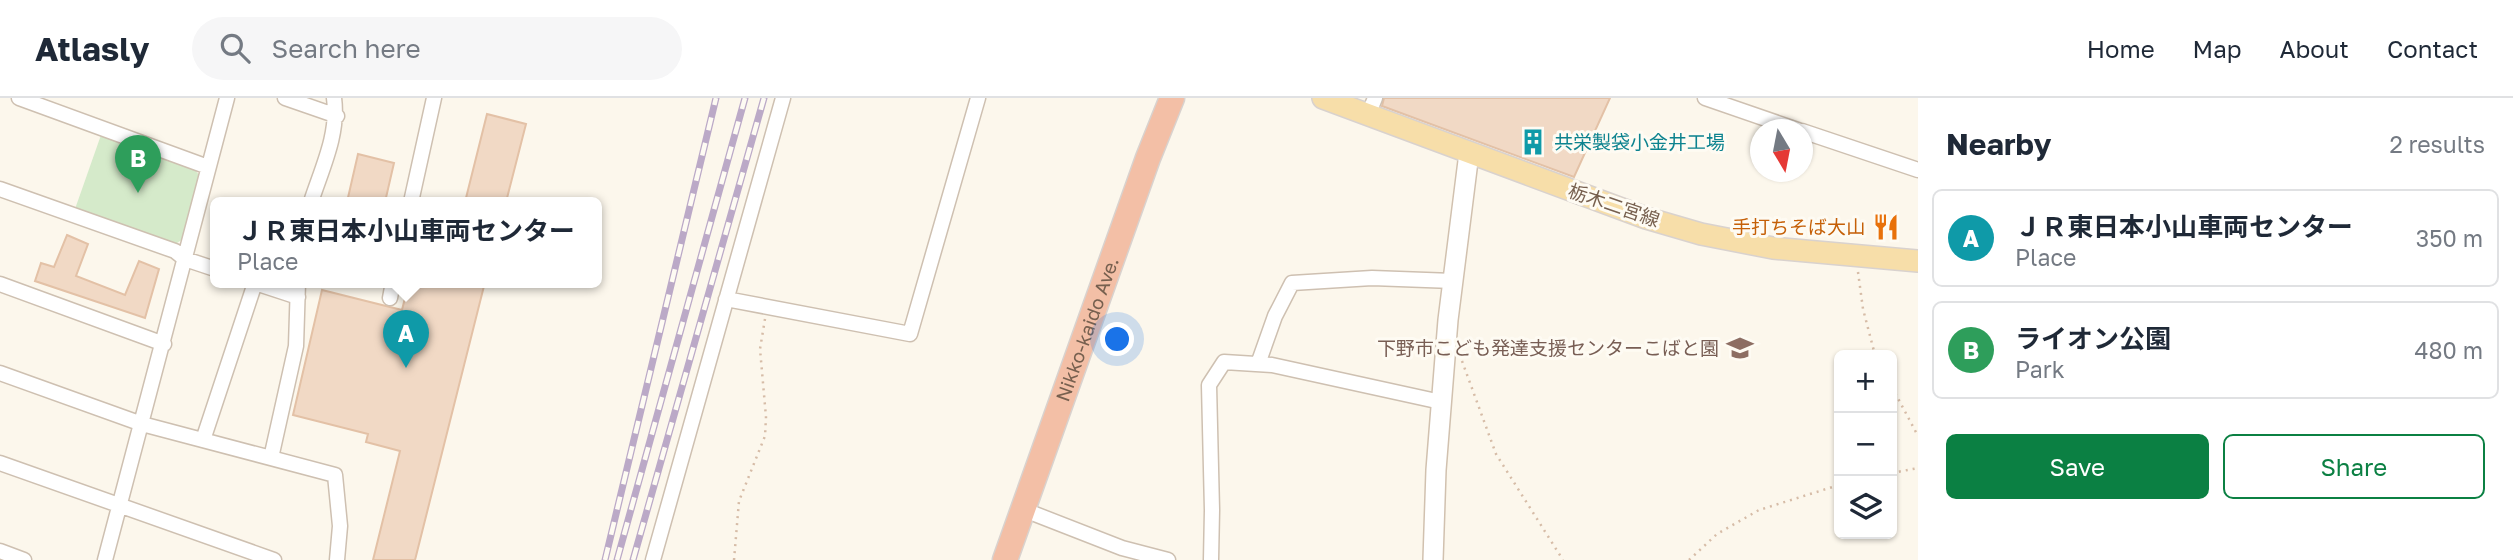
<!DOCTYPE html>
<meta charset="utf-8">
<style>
:root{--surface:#fff;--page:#f6f6f7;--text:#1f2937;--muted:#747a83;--line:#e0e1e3;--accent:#0b8043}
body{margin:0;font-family:"Golos Text","Noto Sans JP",sans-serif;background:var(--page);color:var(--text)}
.controls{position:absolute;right:21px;bottom:21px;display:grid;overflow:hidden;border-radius:10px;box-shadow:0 2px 5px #0004}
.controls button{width:63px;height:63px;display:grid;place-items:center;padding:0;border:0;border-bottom:2px solid var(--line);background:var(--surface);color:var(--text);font:35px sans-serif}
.compass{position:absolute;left:1750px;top:21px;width:63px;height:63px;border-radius:50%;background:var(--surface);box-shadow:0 2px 5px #0004;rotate:170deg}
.you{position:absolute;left:1118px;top:242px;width:24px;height:24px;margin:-18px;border:5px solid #fff;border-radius:50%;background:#1a73e8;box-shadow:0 0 0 10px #1a73e833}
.badge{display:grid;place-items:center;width:46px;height:46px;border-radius:50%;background:var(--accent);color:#fff;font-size:23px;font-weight:700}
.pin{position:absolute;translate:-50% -58px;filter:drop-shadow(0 2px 4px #0008)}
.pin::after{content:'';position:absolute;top:37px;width:24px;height:21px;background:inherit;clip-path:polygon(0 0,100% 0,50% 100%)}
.popup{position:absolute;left:210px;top:99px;width:392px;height:91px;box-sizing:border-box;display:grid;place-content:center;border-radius:10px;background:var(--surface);filter:drop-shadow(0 2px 5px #0005);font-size:23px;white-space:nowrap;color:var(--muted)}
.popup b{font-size:26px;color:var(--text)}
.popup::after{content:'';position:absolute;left:50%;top:100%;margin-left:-14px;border:14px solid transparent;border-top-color:var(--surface)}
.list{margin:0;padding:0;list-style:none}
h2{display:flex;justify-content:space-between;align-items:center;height:91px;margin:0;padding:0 28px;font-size:30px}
h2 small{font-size:23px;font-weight:400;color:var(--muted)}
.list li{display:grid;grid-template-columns:46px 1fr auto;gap:21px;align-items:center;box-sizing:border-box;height:98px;margin:0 14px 14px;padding:0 14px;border:2px solid var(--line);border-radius:10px}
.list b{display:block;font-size:26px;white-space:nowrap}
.list p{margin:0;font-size:23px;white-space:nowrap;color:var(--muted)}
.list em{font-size:23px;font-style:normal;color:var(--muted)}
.actions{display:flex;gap:14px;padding:21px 28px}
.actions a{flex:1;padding:16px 0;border:2px solid var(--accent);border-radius:10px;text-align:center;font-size:24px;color:var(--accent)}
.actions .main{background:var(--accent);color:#fff}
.icon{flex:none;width:38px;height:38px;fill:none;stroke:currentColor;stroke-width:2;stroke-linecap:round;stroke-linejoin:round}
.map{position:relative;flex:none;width:1918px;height:462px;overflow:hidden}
header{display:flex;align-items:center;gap:42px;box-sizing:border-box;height:98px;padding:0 35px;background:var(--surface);border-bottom:2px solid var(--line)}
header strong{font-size:33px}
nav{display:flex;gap:38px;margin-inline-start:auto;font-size:24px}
.search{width:490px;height:63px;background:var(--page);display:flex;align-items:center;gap:18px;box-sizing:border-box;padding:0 24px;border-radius:38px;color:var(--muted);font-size:26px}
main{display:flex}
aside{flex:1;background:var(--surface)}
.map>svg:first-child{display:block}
</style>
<header>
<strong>Atlasly</strong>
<div class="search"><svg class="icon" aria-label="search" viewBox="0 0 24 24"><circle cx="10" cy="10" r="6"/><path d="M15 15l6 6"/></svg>Search here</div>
<nav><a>Home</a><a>Map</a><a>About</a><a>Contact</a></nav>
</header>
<main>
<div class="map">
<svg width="1918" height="462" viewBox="0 0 1918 462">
<rect width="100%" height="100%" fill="#fcf7ec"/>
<path fill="#d5eaca" d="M101,37l93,34 6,7 -17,63 -9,6 -99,-36z"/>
<path fill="#f1d9c5" stroke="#e3c1a6" stroke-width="2" d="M1384,0h226l-36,79 -192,-71z
M487,16l39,10 -20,78h-41z
M358,56l36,9 -9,39h-38z
M67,137l21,9 -12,32 49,19 14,-34 20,8 -14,49 -110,-37 6,-18 13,4z
M409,184h76l-70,278h-42l27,-109 -34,-9 2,-8 -75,-19 29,-125 80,20z"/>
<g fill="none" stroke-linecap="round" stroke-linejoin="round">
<g stroke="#cec0b1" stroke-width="17">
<path id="street" d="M19,0l189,69
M285,0l52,18
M1705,0l93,32
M1368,17l7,-17
M1802,33l116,39
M0,91l175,62 10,8 30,10
M311,104c11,-34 28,-68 23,-104
M411,104l23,-104
M252,184l46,15
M0,186l164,60
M390,200l3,-16
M726,201l184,35 68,-236
M1258,266l17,-48 17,-33 80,-5 81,3
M0,275l142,51 193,51 5,51 -3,34
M203,342l52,-157
M271,360l25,-112 2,-64
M0,365l274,97
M1022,411l100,39 46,12
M0,453l24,9
M105,462l122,-462
M653,462l130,-462
M1211,462l1,-50 -3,-125 15,-23 48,3 169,37"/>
</g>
<g stroke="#d1c1af" stroke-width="22">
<path id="secondary" d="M1433,462l3,-90 12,-150 21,-167"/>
</g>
<g stroke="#d9d2ce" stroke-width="24">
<path id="primary" d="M1323,0l323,120 55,16 72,14 145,13"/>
</g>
<g stroke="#d9d2ce" stroke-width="27">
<g id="highway">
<path id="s1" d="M1005,462l143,-402 24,-60"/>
</g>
</g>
<path stroke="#d6bca7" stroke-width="2.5" stroke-dasharray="2 5" stroke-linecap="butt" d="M1858,174l5,37 12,46
M1462,263l34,93 67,106
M1892,289l26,49
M1892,375l26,-5
M734,462l5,-59 26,-65 1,-19 -6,-68 5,-30
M1689,462l28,-26 42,-24 80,-25"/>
<use href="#street" stroke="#fff" stroke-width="14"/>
<use href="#secondary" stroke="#fff" stroke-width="19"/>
<use href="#primary" stroke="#f7dea9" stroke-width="21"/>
<use href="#highway" stroke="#f3bfa6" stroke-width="24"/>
<g stroke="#bba9c7" stroke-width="7">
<path id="rail" d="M605,462l111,-462
M617,462l128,-462
M633,462l131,-462"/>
</g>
<use href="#rail" stroke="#fefbf3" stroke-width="4.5" stroke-dasharray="13" stroke-linecap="butt"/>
</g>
<defs>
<g id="building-bare" transform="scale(2.1)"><path d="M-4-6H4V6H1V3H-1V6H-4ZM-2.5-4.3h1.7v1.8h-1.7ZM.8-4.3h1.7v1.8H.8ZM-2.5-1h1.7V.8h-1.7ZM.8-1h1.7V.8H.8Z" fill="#0f9aa8" stroke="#fefbf3" stroke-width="2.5" paint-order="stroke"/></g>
<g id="restaurant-bare" transform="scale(2.1)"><path d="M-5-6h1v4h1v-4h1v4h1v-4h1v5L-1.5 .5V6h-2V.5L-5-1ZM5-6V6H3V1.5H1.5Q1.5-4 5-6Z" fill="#e8710a" stroke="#fefbf3" stroke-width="2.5" paint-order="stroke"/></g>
<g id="school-bare" transform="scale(2.1)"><path d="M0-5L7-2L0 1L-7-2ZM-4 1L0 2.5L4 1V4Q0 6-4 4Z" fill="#8d6e63" stroke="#fefbf3" stroke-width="2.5" paint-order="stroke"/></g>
</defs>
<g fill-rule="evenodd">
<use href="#building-bare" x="1533" y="44"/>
<use href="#restaurant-bare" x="1886" y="129"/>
<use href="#school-bare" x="1740" y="250"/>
</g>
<g text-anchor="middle" stroke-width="6" stroke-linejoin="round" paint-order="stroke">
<g font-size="19" fill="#0d838f" stroke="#fefbf3" text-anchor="start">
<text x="1554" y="51">共栄製袋小金井工場</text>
</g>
<g font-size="19" fill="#77604f" stroke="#fefbf3">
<text transform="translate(1614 107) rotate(19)" y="7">栃木二宮線</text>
<text dy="7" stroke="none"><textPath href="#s1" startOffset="245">Nikko-kaido Ave.</textPath></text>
</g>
<g font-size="19" fill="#c56008" stroke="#fefbf3" text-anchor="end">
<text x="1865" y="136">手打ちそば大山</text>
</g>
<g font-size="19" fill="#785e54" stroke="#fefbf3" text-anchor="end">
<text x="1719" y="257">下野市こども発達支援センターこばと園</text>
</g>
</g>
</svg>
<div class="controls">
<button>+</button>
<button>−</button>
<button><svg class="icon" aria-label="layers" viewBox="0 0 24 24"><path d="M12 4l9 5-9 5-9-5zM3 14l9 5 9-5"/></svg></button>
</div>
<svg class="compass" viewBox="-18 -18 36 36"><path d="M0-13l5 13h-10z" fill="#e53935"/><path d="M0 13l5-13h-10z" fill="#747a83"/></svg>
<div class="you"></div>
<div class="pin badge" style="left:406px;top:270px;background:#0f9aa8">A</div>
<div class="popup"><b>ＪＲ東日本小山車両センター</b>Place</div>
<div class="pin badge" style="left:138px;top:95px;background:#2e9e5b">B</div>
</div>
<aside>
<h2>Nearby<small>2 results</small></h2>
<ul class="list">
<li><span class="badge" style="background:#0f9aa8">A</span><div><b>ＪＲ東日本小山車両センター</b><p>Place</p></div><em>350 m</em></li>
<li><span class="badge" style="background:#2e9e5b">B</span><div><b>ライオン公園</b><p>Park</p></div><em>480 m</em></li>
</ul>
<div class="actions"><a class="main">Save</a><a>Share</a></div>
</aside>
</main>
